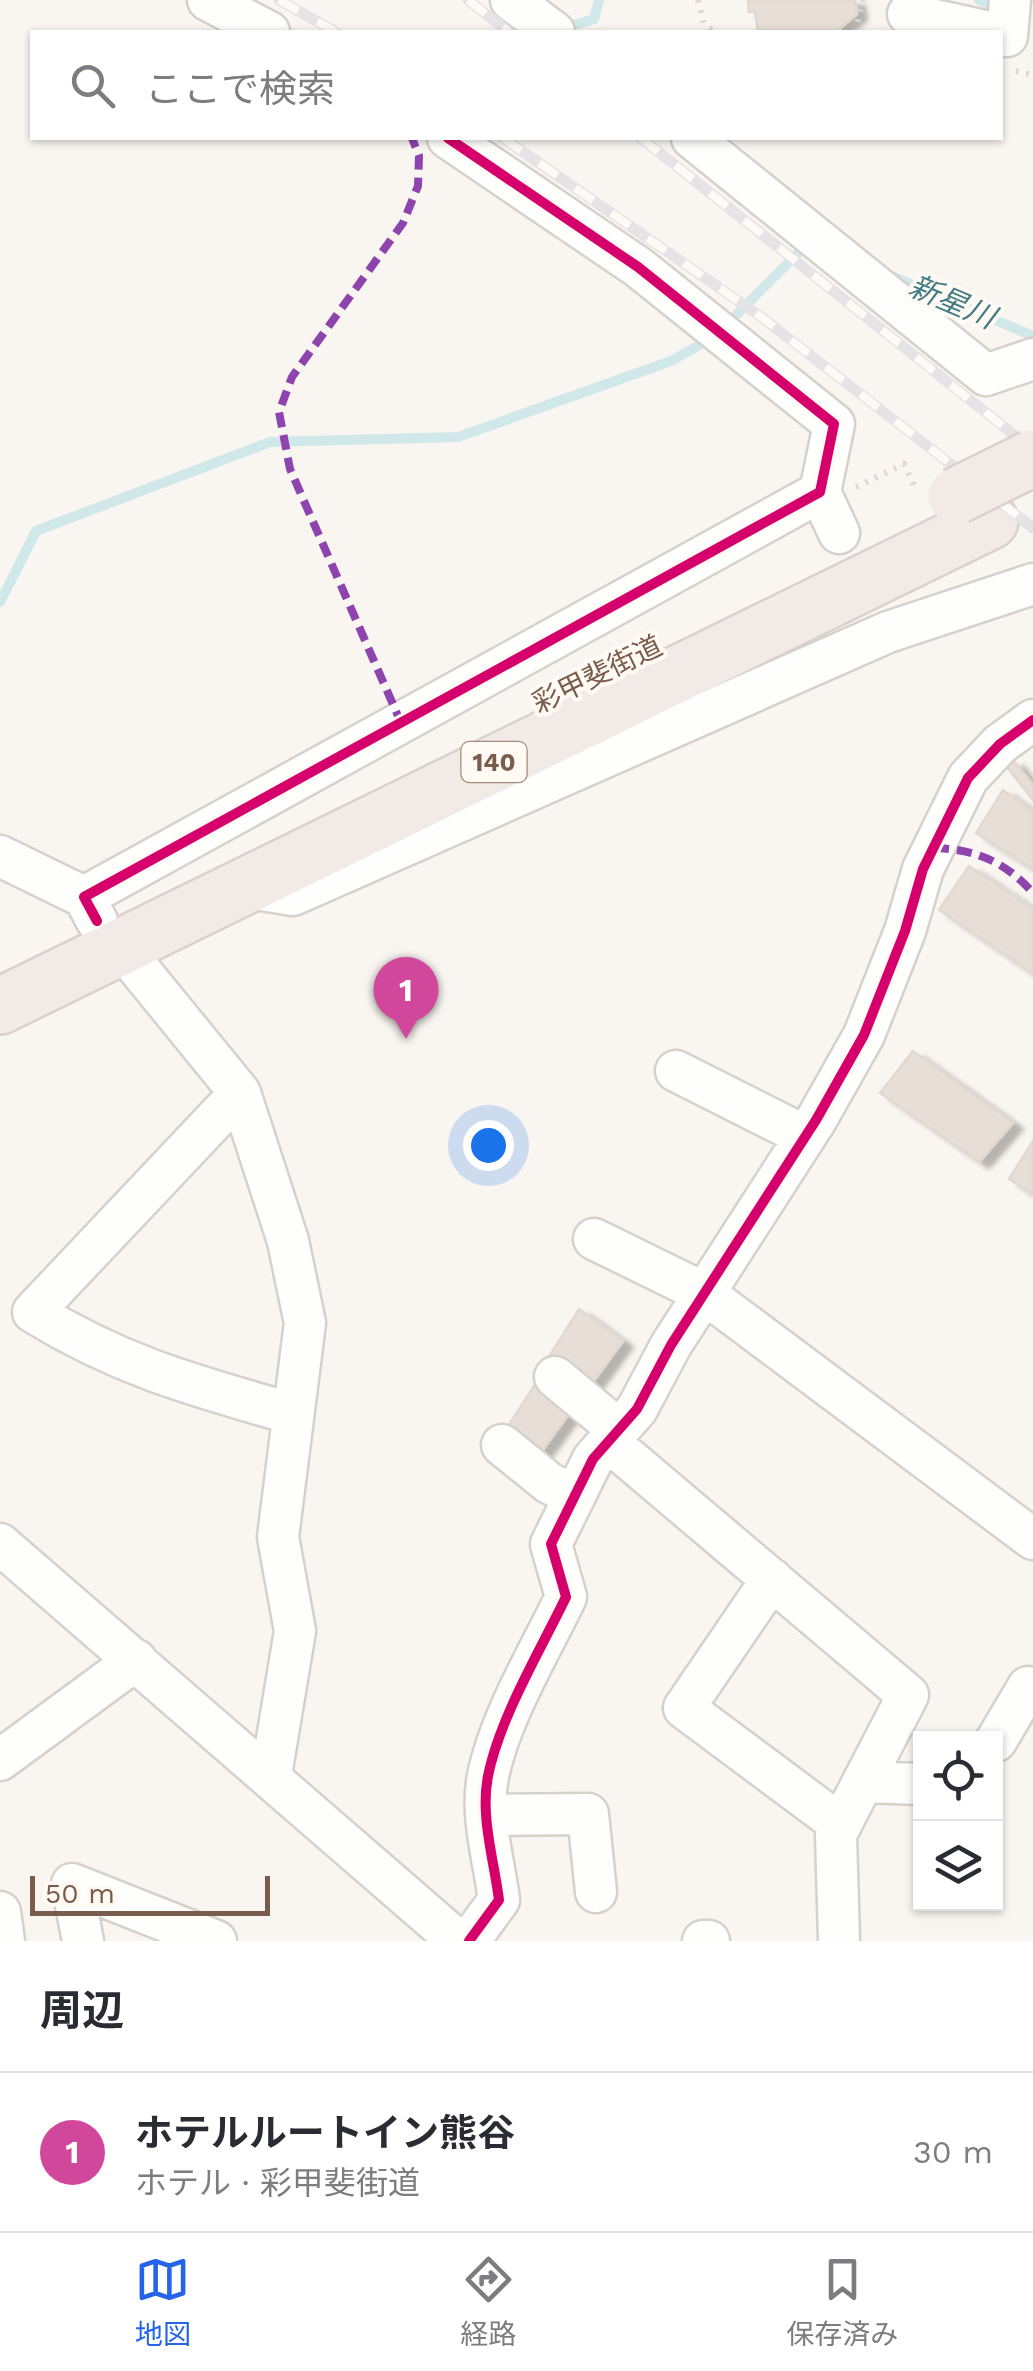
<!DOCTYPE html>
<html lang="ja">
<meta charset="utf-8">
<style>
:root{--surface:#fff;--page:#f7f7f7;--text:#2b2b33;--muted:#7c7c81;--line:#e1e1e2;--accent:#2563eb}
body{margin:0;font-family:"Work Sans","Noto Sans JP",sans-serif;background:var(--page);color:var(--text)}
.controls{position:absolute;right:30px;bottom:30px;display:grid;overflow:hidden;border-radius:0px;box-shadow:0 2px 8px #0004}
.controls button{width:90px;height:90px;display:grid;place-items:center;padding:0;border:0;border-bottom:2px solid var(--line);background:var(--surface);color:var(--text);font:50px sans-serif}
.scale{position:absolute;left:30px;bottom:25px;width:240px;box-sizing:border-box;padding-left:10px;border:5px solid #7a5c4d;border-top:0;font-size:28px;line-height:35px;white-space:nowrap;color:#7a5c4d;-webkit-text-stroke:8px #fffaf3;paint-order:stroke}
.you{position:absolute;left:488px;top:1145px;width:35px;height:35px;margin:-25px;border:8px solid #fff;border-radius:50%;background:#1a73e8;box-shadow:0 0 0 15px #1a73e833}
.badge{display:grid;place-items:center;width:65px;height:65px;border-radius:50%;background:var(--accent);color:#fff;font-size:32px;font-weight:700}
.pin{position:absolute;translate:-50% -82px;filter:drop-shadow(0 2px 5px #0008)}
.pin::after{content:'';position:absolute;top:52px;width:35px;height:30px;background:inherit;clip-path:polygon(0 0,100% 0,50% 100%)}
.list{margin:0;padding:0;list-style:none}
h2{display:flex;justify-content:space-between;align-items:center;height:130px;margin:0;padding:0 40px;font-size:42px}
h2 small{font-size:32px;font-weight:400;color:var(--muted)}
.list li{display:grid;grid-template-columns:65px 1fr auto;gap:30px;align-items:center;box-sizing:border-box;height:160px;padding:0 40px;border-top:2px solid var(--line)}
.list b{display:block;font-size:38px;white-space:nowrap}
.list p{margin:0;font-size:32px;white-space:nowrap;color:var(--muted)}
.list em{font-size:32px;font-style:normal;color:var(--muted)}
.icon{flex:none;width:55px;height:55px;fill:none;stroke:currentColor;stroke-width:2;stroke-linecap:round;stroke-linejoin:round}
.map{position:relative;flex:none;width:1033px;height:1941px;overflow:hidden}
.search{position:absolute;background:var(--surface);box-shadow:0 2px 8px #0004;left:30px;right:30px;top:30px;height:110px;display:flex;align-items:center;gap:25px;box-sizing:border-box;padding:0 35px;border-radius:0px;color:var(--muted);font-size:38px}
.sheet{height:290px;background:var(--surface)}
nav{display:flex;justify-content:space-around;align-items:center;box-sizing:border-box;height:140px;border-top:2px solid var(--line);background:var(--surface);font-size:28px;color:var(--muted)}
nav a{display:grid;justify-items:center;gap:5px}
nav .on{color:var(--accent)}
.map>svg:first-child{display:block}
</style>
<div class="map">
<svg width="1033" height="1941" viewBox="0 0 1033 1941">
<defs>
<filter id="shadow"><feDropShadow dx="10" dy="6" stdDeviation="2.5" flood-color="#0004"/></filter>
</defs>
<rect width="100%" height="100%" fill="#f9f5f0"/>
<g fill="none" stroke-linecap="round" stroke-linejoin="round">
<path stroke="#d0e8ea" stroke-width="10" d="M979,0l24,10
M561,29l33,-10 5,-19
M894,277l139,59
M726,325l83,-83
M0,602l36,-71 234,-89 188,-5 213,-76 43,-24"/>
</g>
<path fill="#e6ded7" stroke="#e2d8d2" stroke-width="2.5" filter="url(#shadow)" d="M748,0h107l2,14 -18,15 3,3h-84l-3,-21 -6,1z
M1013,760l20,25v15l-26,-33z
M1003,790l30,21v58l-57,-36z
M969,866l64,43v65l-94,-64z
M913,1051l100,72 -34,39 -99,-69z
M1033,1141v54l-24,-16z
M579,1309l44,32 -35,48 -41,-29z
M541,1375l38,25 -40,55 -34,-24z"/>
<g fill="none" stroke-linecap="round" stroke-linejoin="round">
<g stroke="#d7d1cb" stroke-width="45">
<path id="minor" d="M208,0l61,32
M511,0l43,32
M908,14l81,18
M1007,36l3,-36
M692,138l294,237 47,-16
M820,492l19,41
M0,856l84,41
M237,886l56,9 595,-263 145,-48
M97,921l-13,-24 736,-405 14,-68 -196,-157 -190,-129
M121,947l119,146 48,148 17,82 -27,214 17,94 -24,144
M676,1071l129,65
M240,1093l-207,219c87,54 163,74 260,102
M594,1239l110,54 329,246
M555,1377l64,53
M609,1442l299,253 -72,139 3,107
M502,1445l47,38 26,13
M0,1544l458,397
M772,1579l-88,129 157,117
M996,1741l32,-54
M0,1760l136,-100
M864,1782l56,2
M486,1815l102,-1 8,78
M0,1912l4,29
M83,1941l-11,-57 144,57
M469,1941l30,-41c-5,-40 -19,-84 -11,-124 12,-59 52,-125 78,-179l-15,-53 42,-85 44,-50 34,-64 145,-225 48,-85 41,-104 18,-62 45,-91 32,-34 33,-24
M703,1941h6"/>
</g>
<g stroke="#dad1cc" stroke-width="60">
<path id="highway" d="M0,1006l990,-485"/>
</g>
<path stroke="#dcd5d0" stroke-width="6" stroke-dasharray="2.5 8" stroke-linecap="butt" d="M698,0l6,24 12,8
M855,32l8,-32
M1016,71l17,4
M856,487l48,-23 10,22"/>
<use href="#minor" stroke="#fefefd" stroke-width="40"/>
<use href="#highway" stroke="#f2eae7" stroke-width="55"/>
<g stroke="#e6e3e7" stroke-width="11">
<path id="rail" d="M279,0l57,32
M468,0l41,32
M503,138l257,178 273,212
M641,138l392,312"/>
</g>
<use href="#rail" stroke="#fffaf3" stroke-width="8" stroke-dasharray="22" stroke-linecap="butt"/>
<g stroke="#dad1cc" stroke-width="60" stroke-linecap="butt">
<path id="highway-bridge" d="M956,496l77,-38"/>
</g>
<use href="#highway-bridge" stroke="#f2eae7" stroke-width="55"/>
<path stroke="#8e44ad" stroke-width="8" stroke-dasharray="15 8" stroke-linecap="butt" d="M402,725l-112,-256 -11,-57 13,-35 111,-154 15,-37 1,-30 -7,-18
M934,848c41,1 72,14 99,45"/>
<g stroke="#fffaf3" stroke-width="16">
<path id="cycleway" d="M97,921l-13,-24 736,-405 14,-68 -196,-157 -190,-129
M469,1941l30,-41c-5,-40 -19,-84 -11,-124 12,-59 52,-125 78,-179l-15,-53 42,-85 44,-50 34,-64 145,-225 48,-85 41,-104 18,-62 45,-91 32,-34 33,-24"/>
</g>
<use href="#cycleway" stroke="#d6006c" stroke-width="10"/>
</g>
<g text-anchor="middle" stroke-width="8" stroke-linejoin="round" paint-order="stroke">
<rect fill="#fffaf3" stroke="#a28b7f" stroke-width="2.5" x="461.5" y="742" width="65" height="40" rx="8"/>
<g font-size="25" font-weight="bold" fill="#7a5c4d">
<text x="494" y="771">140</text>
</g>
<g font-size="28" fill="#7a5c4d" stroke="#fffaf3">
<text transform="translate(597 674) rotate(-26)" y="10">彩甲斐街道</text>
</g>
<g font-size="30" font-style="italic" fill="#437c86" stroke="#fffaf3">
<text transform="translate(952 302) rotate(23)" y="10">新星川</text>
</g>
</g>
</svg>
<div class="controls">
<button><svg class="icon" aria-label="locate" viewBox="0 0 24 24"><circle cx="12" cy="12" r="6"/><path d="M12 2v4M12 18v4M2 12h4M18 12h4"/></svg></button>
<button><svg class="icon" aria-label="layers" viewBox="0 0 24 24"><path d="M12 4l9 5-9 5-9-5zM3 14l9 5 9-5"/></svg></button>
</div>
<div class="scale">50 m</div>
<div class="you"></div>
<div class="pin badge" style="left:406px;top:1039px;background:#d1479c">1</div>
<div class="search"><svg class="icon" aria-label="search" viewBox="0 0 24 24"><circle cx="10" cy="10" r="6"/><path d="M15 15l6 6"/></svg>ここで検索</div>
</div>
<section class="sheet">
<h2>周辺<small></small></h2>
<ul class="list">
<li><span class="badge" style="background:#d1479c">1</span><div><b>ホテルルートイン熊谷</b><p>ホテル · 彩甲斐街道</p></div><em>30 m</em></li>
</ul>
</section>
<nav>
<a class="on"><svg class="icon" aria-label="map" viewBox="0 0 24 24"><path d="M3 6l6-2 6 2 6-2v14l-6 2-6-2-6 2zM9 4v14M15 6v14"/></svg>地図</a>
<a><svg class="icon" aria-label="directions" viewBox="0 0 24 24"><path d="M12 3l9 9-9 9-9-9zM9 14v-3h6M13 9l2 2-2 2"/></svg>経路</a>
<a><svg class="icon" aria-label="saved" viewBox="0 0 24 24"><path d="M7 4h10v16l-5-4-5 4z"/></svg>保存済み</a>
</nav>
